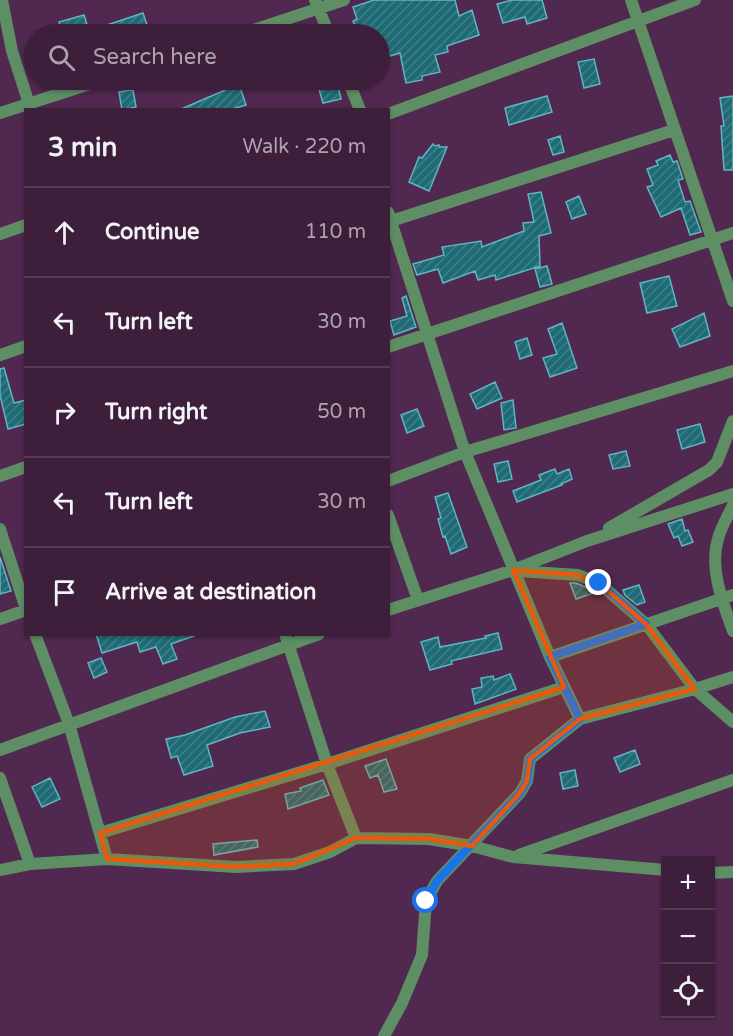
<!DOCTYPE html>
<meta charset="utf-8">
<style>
:root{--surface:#3d1e3b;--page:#442742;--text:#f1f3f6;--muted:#ada2af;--line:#563c55}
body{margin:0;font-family:"Varela Round",sans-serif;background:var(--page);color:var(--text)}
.controls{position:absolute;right:18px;bottom:18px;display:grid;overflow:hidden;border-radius:0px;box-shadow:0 2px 4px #0004}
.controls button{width:54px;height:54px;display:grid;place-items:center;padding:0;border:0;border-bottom:2px solid var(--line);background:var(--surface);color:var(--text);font:30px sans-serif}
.stop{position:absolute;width:18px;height:18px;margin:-14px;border:4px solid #1a73e8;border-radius:50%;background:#fff}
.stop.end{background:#1a73e8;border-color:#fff;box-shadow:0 2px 6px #0008}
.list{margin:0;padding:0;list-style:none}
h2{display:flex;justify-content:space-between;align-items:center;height:78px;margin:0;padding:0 24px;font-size:26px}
h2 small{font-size:20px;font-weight:400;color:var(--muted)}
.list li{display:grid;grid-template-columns:39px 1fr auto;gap:18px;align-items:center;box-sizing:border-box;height:90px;padding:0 24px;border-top:2px solid var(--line)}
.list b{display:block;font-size:22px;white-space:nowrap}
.list em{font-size:20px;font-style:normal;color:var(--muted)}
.icon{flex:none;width:33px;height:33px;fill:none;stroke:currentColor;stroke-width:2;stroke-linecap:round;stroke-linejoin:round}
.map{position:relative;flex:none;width:733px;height:1036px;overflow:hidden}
.search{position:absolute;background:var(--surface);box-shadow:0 2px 4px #0004;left:24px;top:24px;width:366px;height:66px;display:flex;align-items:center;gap:15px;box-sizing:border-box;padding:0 21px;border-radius:33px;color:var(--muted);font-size:22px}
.panel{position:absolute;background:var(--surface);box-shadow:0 2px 4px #0004;left:24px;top:108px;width:366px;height:528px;border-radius:0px}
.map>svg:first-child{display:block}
</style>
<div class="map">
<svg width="733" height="1036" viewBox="0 0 733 1036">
<defs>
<pattern id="building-hatch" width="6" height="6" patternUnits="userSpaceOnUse" patternTransform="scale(1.5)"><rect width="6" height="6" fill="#1f6b75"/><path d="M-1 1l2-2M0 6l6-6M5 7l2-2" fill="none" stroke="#407f89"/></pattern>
</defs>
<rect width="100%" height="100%" fill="#51284f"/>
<path fill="url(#building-hatch)" stroke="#61b5c2" stroke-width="1.5" d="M374,0h81l4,16 13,-6 7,25 -32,11 1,6 -13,3 5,17 -18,4v4l-16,3 -6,-30 -10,3 -2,-8 -8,3v-17h-22l-5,-13 4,-2 -4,-12z
M512,0h30l5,18 -20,6 -2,-7 -22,6 -6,-19z
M143,13l7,21h-89l-2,-12 25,-7 5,16z
M594,59l6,25 -16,4 -6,-26z
M337,81l4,18 -18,4 -5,-17z
M239,84l7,21 -17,5h-50z
M133,90l3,17 -14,3 -3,-18z
M547,96l5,16 -43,13 -4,-17z
M733,96v74h-9l-3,-44h3l-4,-28z
M560,136l4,16 -11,3 -5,-15z
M433,144l2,2 4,-1v2h8l-18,44 -20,-9 10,-25 3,1z
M670,155l3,7 4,-1 6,18 -5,1 7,22 5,-1 11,31 -11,3 -9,-27 -20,9 -14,-30 6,-2 -6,-16 11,-4 -2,-4z
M541,192l10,41 -12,3 1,30 -44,14 -1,-5 -17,5 -3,-9 -32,12 -5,-14 -21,6 -4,-11 31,-9 -2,-8 39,-6 1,6 42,-16 -1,-8 11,-1 -6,-28z
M579,196l7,18 -14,5 -6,-17z
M547,266l5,18 -12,3 -5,-18z
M669,276l8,30 -30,7 -7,-30z
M406,296l10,31 -22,8 -4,-14 17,-5 -5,-18z
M704,313l6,23 -30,11 -8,-18z
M562,323l15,45 -27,9 -7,-19 14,-4 -9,-25z
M527,338l5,17 -12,4 -5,-17z
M4,368l10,35 12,-3v24l-18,5 -8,-34v-26z
M495,382l7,16 -25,11 -7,-15z
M513,400l3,28 -12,2 -3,-27z
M417,409l7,17 -17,7 -6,-18z
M700,424l5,18 -23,7 -5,-19z
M626,451l4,15 -17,3 -4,-14z
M508,461l4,18 -14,3 -4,-18z
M555,469l2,5 12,-5 3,10 -11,5 1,1 -45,17 -4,-11 28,-11 -2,-5z
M448,493l19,54 -16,7 -6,-18 -2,1 -5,-18 3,-1 -6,-21z
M682,519l3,12 3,-1 5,12 -11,4 -4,-10 -4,2 -6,-14z
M0,557l11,34 -11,3z
M570,583h6l21,9 -21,7z
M639,585l6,17 -8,3 -12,-10 -2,-5z
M498,633l4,16 -51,12 1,3 -22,6 -9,-28 17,-5 2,10 46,-9 -1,-2z
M96,634h98v2l-23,8 6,15 -14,5 -7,-17 -16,5 -3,-10 -35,11z
M101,658l6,14 -13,6 -6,-15z
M510,674l6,15 -41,15 -3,-15 10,-2 -1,-9 12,-2 1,4z
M265,711l5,16 -30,6 -33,12 6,21 -29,9 -7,-19 -6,2 -5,-19 19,-4 50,-18z
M635,750l5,14 -20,8 -6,-14z
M386,759l11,30 -13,3 -6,-17 -8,3 -5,-12z
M575,770l3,16 -15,3 -3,-16z
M50,778l10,21 -18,8 -10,-20z
M323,780l6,15 -41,14 -3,-15 16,-3 -1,-3z
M257,840l1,7 -44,8 -1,-11z"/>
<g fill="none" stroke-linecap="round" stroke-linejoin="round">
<path stroke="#5d8e64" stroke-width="12" d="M2,0l10,51 19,59
M315,0l14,34
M631,0l102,301
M241,34l103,-34
M348,80l12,30
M0,113l102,-33
M388,114l307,-114
M388,212l77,240 85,205 30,62
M388,222l286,-92
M0,234l26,-9
M388,347l345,-114
M0,355l26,-9
M0,476l26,-9
M388,481l77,-29 268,-81
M733,505c-5,11 -12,22 -15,34 -9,30 5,64 15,92
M388,515l30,85
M609,528l100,-58 8,-8 16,-41
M0,529l26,80
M517,571l61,4 21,8 47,41 49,65 38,33
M388,610l125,-40 74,-29 146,-47
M0,619l26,-9
M35,634l34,90 38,135
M285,634l42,130 29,74
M550,657l183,-62
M0,750l319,-116
M0,778l30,86
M100,833l227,-69 237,-77
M519,855l214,-75
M0,870l30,-6 77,-5 129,8 58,-3 36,-12 26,-14 73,1 43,7 41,11 153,13
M710,873l23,-1
M384,1036l18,-33 20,-48 4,-54 11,-20 83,-88 7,-12 3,-22 50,-40 115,-30 38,-12"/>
</g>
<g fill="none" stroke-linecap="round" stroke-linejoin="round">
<path stroke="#1a73e8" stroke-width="8" d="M426,901l11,-20 83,-88 7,-12 3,-22 50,-40 -30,-62 96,-33 -47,-41"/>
</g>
<path fill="#e8590c" fill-opacity="0.2" stroke="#e8590c" stroke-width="4.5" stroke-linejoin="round" d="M513,570l65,5 21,8 47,41 49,65 -115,30 -50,40 -3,22 -7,12 -48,53 -43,-7 -73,-1 -62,26 -58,3 -129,-8 -7,-26 464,-146z"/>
</svg>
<div class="controls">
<button>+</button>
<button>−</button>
<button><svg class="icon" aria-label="locate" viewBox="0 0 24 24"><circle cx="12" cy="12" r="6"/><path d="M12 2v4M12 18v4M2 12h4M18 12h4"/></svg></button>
</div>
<div class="stop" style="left:426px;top:901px"></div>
<div class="stop end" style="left:599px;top:583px"></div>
<div class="search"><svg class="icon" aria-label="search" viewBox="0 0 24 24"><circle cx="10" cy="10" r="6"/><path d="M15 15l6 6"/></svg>Search here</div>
<section class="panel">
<h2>3 min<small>Walk · 220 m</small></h2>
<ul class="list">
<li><svg class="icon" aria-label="ahead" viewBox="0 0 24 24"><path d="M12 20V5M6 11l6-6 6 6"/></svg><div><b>Continue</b></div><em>110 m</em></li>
<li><svg class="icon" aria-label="left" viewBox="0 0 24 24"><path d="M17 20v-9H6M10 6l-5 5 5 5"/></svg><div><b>Turn left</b></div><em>30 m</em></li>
<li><svg class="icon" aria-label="right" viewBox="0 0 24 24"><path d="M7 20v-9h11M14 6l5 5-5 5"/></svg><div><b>Turn right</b></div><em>50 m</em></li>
<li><svg class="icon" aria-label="left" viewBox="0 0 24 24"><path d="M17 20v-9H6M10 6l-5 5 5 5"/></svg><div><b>Turn left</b></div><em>30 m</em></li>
<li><svg class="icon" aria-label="arrive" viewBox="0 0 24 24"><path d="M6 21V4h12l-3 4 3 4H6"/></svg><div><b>Arrive at destination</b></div></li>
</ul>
</section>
</div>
